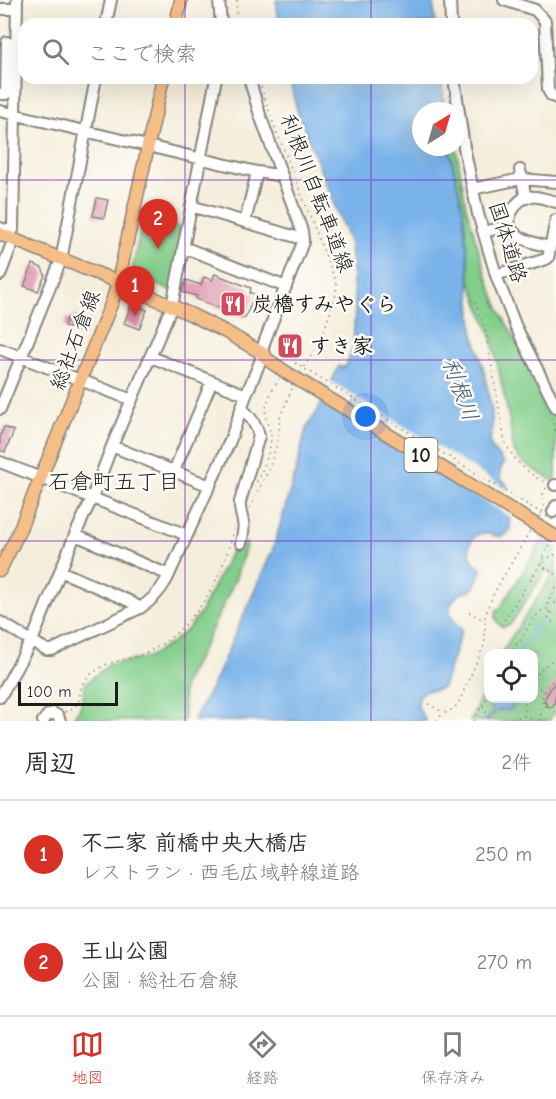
<!DOCTYPE html>
<html lang="ja">
<meta charset="utf-8">
<style>
:root{--surface:#fff;--page:#f2f2f3;--text:#2b2b33;--muted:#7c7c81;--line:#e1e1e2;--accent:#d93025}
body{margin:0;font-family:"Comic Neue","Klee One",sans-serif;background:var(--page);color:var(--text)}
.controls{position:absolute;right:18px;bottom:18px;display:grid;overflow:hidden;border-radius:12px;box-shadow:0 6px 24px #0002}
.controls button{width:54px;height:54px;display:grid;place-items:center;padding:0;border:0;border-bottom:2px solid var(--line);background:var(--surface);color:var(--text);font:30px sans-serif}
.compass{position:absolute;left:412px;top:102px;width:54px;height:54px;border-radius:50%;background:var(--surface);box-shadow:0 6px 24px #0002;rotate:37deg}
.scale{position:absolute;left:18px;bottom:15px;width:100px;box-sizing:border-box;padding-left:6px;border:3px solid #1c1c1c;border-top:0;font-size:16px;line-height:21px;white-space:nowrap;color:#1c1c1c;-webkit-text-stroke:4px #fdfcf7;paint-order:stroke}
.you{position:absolute;left:366px;top:417px;width:21px;height:21px;margin:-15px;border:4px solid #fff;border-radius:50%;background:#1a73e8;box-shadow:0 0 0 9px #1a73e833}
.badge{display:grid;place-items:center;width:39px;height:39px;border-radius:50%;background:var(--accent);color:#fff;font-size:20px;font-weight:700}
.pin{position:absolute;translate:-50% -50px;filter:drop-shadow(0 2px 3px #0008)}
.pin::after{content:'';position:absolute;top:32px;width:21px;height:18px;background:inherit;clip-path:polygon(0 0,100% 0,50% 100%)}
.list{margin:0;padding:0;list-style:none}
h2{display:flex;justify-content:space-between;align-items:center;height:78px;margin:0;padding:0 24px;font-size:26px}
h2 small{font-size:20px;font-weight:400;color:var(--muted)}
.list li{display:grid;grid-template-columns:39px 1fr auto;gap:18px;align-items:center;box-sizing:border-box;height:108px;padding:0 24px;border-top:2px solid var(--line)}
.list b{display:block;font-size:22px;white-space:nowrap}
.list p{margin:0;font-size:20px;white-space:nowrap;color:var(--muted)}
.list em{font-size:20px;font-style:normal;color:var(--muted)}
.icon{flex:none;width:33px;height:33px;fill:none;stroke:currentColor;stroke-width:2;stroke-linecap:round;stroke-linejoin:round}
.map{position:relative;flex:none;width:556px;height:721px;overflow:hidden}
.search{position:absolute;background:var(--surface);box-shadow:0 6px 24px #0002;left:18px;right:18px;top:18px;height:66px;display:flex;align-items:center;gap:15px;box-sizing:border-box;padding:0 21px;border-radius:18px;color:var(--muted);font-size:22px}
.sheet{height:294px;background:var(--surface)}
nav{display:flex;justify-content:space-around;align-items:center;box-sizing:border-box;height:84px;border-top:2px solid var(--line);background:var(--surface);font-size:16px;color:var(--muted)}
nav a{display:grid;justify-items:center;gap:3px}
nav .on{color:var(--accent)}
.map>svg:first-child{display:block}
</style>
<div class="map">
<svg width="556" height="721" viewBox="0 0 556 721">
<rect width="100%" height="100%" fill="#fdfcf7"/>
<filter id="ink" filterUnits="userSpaceOnUse"><feTurbulence type="fractalNoise" baseFrequency=".0167" numOctaves="2"/><feDisplacementMap in="SourceGraphic" scale="12" xChannelSelector="R" yChannelSelector="G"/><feConvolveMatrix kernelMatrix="1 2 1 2 8 2 1 2 1" color-interpolation-filters="sRGB"/></filter>
<filter id="wash" filterUnits="userSpaceOnUse"><feTurbulence type="fractalNoise" baseFrequency=".008" numOctaves="4" result="noise"/><feDisplacementMap in="SourceGraphic" scale="24" xChannelSelector="R" yChannelSelector="G"/><feGaussianBlur stdDeviation="1.35" result="paint"/><feColorMatrix in="noise" values="0 0 0 0 0 0 0 0 0 0 0 0 0 0 0 0 0 1.4 0 .05"/><feComposite in="paint" operator="in"/></filter>
<g filter="url(#wash)">
<rect width="100%" height="100%" fill="#f5eedc"/>
<path fill="#83ce8b" stroke="#507554" stroke-width="1.5" d="M449,147h7l10,59 20,69 14,36 56,106v62l-5,1 -18,-11 -13,-9 -7,-10 -3,-27 -18,-85 -22,-58 -7,-70z
M143,218l41,10 -12,63 -38,-15 -2,-6z
M237,540l10,4 -12,36 -32,68 -20,38 1,35h-113l9,-13 6,-25 24,-19 37,-6 23,-14 19,-16 11,-15z
M542,541l14,8v160l-7,12h-79l18,-40v17h46v-44l-33,-1 52,-79 -7,-4 -35,54 -8,3c-8,-4 -8,-10 -6,-18l2,1z"/>
<path fill="#79b3ea" stroke="#4a6883" stroke-width="1.5" d="M276,0h157l2,24h-156z
M289,78h152l4,33h-24v36h28l14,63 5,49 5,72 12,44 7,38v13l-2,16 2,6 12,15c-4,6 -5,10 -3,17l6,4 3,46c-2,2 -5,5 -8,6 -6,2 -12,-3 -18,-3 -13,1 -18,16 -12,26 2,5 6,7 10,10l-10,22c-12,0 -24,9 -22,22 2,7 7,12 12,17l-19,57c-13,8 -25,-5 -25,21l8,13h-233l20,-37 60,-135 24,-82 9,-38 11,-17 22,-46 4,2 4,-4 6,-16 2,-41 -5,-63 -53,-134z
M494,699h23l1,3 -5,3 -2,5h-13c-5,5 -8,11 -16,11l10,-8 -1,-9z"/>
<path fill="#f5eedc" d="M329,380l181,111 2,27 -193,-117z"/>
<g fill="none" stroke-linecap="round" stroke-linejoin="round">
<path stroke="#79b3ea" stroke-width="2" d="M519,652l4,-3 -1,-3c2,-4 7,-6 11,-9l-2,-7 1,-1 5,-1 3,-5 3,-3"/>
</g>
<g id="blocks">
<path fill="#da8eab" d="M97,198l11,2 -4,18 -11,-2z
M33,264l9,4 3,7 -7,16 -14,-5z
M215,274l36,14 -1,5 5,1 -10,24 -49,-19 1,-3 -15,-4 4,-12 15,5 3,-8 8,3z
M132,304l15,6 -8,19 -15,-6z
M73,316l11,4 -2,4 5,1 -3,8 -20,-7 3,-8 5,1z
M289,339l7,3 -6,12 -6,-3z
M4,427l10,4 -9,21 -5,-2v-14z
M556,680v15l-3,12 -7,-1v-3l-2,-1 2,-6z"/>
</g>
</g>
<g filter="url(#ink)">
<use href="#blocks" fill-opacity="0" stroke="#88857c" stroke-width="1.5"/>
<g fill="none" stroke-linecap="round" stroke-linejoin="round">
<g stroke="#88857c" stroke-width="14">
<path id="minor" d="M219,0l2,24
M450,0l1,24
M504,0l31,10 10,11 3,69 3,5 5,3
M0,9h17
M106,24l5,-24
M454,78l10,69 14,67 19,64 19,49 40,80
M0,94h6l1,-52
M0,111l257,61 20,3 4,-2
M520,170l6,28
M477,188l44,-9 35,3
M191,206l112,33
M245,222l12,-50
M0,228l5,2h8l4,-230
M488,231l22,-6
M183,247l103,40
M550,247c-18,-4 -54,-12 -36,-39 3,-5 8,-10 14,-11 9,-2 20,3 28,5
M502,273l44,-14 2,-1 8,-38
M0,275l11,-29
M0,349l132,51
M151,357l95,38
M0,409l61,-149 35,-182
M112,446l98,40
M0,462l187,73
M174,471l38,-90
M555,485h1
M553,512l3,-6
M75,535l94,40
M241,543c1,-6 4,-15 2,-21 -1,-7 -4,-12 -3,-20l19,-66c-2,-10 -9,-21 -17,-27
M60,571l69,30 11,7
M0,622l47,28h5l88,-42c11,-7 21,-18 27,-29l63,-138 16,-46 14,-33 4,-19 39,-101 -1,-11 -42,-116 -11,-37
M0,697l34,-61 41,-101 17,-37 20,-52 60,-140 44,-228
M43,721l5,-6 5,-2 5,3 2,5"/>
</g>
<g stroke="#88857c" stroke-width="15">
<path id="major" d="M176,24l5,-24
M0,234l118,48 74,33 34,17 36,21 6,7 19,13
M0,570l17,-34 95,-234 6,-20 45,-204"/>
</g>
<path stroke="#88857c" stroke-width="1.5" stroke-dasharray="1.5 4.5" stroke-linecap="butt" d="M237,0l-1,11 3,13
M261,87l13,38 62,157v12l-16,49 -19,28
M475,302l10,27 20,113c8,18 23,32 41,41
M549,412l7,21
M254,487c7,-13 17,-35 17,-50 0,-7 -4,-12 -5,-18 -3,-13 7,-30 13,-40
M250,508l19,-39 9,-29 2,-22 13,-32
M539,517l5,-9 -2,-12 4,-8
M549,545l-6,11 2,12 11,6
M556,588l-11,19 11,9
M548,604l8,-1
M549,611l-1,6 8,9
M469,612l16,9
M504,620l40,-61 10,-3 2,-4
M508,654l12,-13 13,-22 12,-12
M534,679l8,-11 14,-11
M534,685l13,8
M428,704l15,8
M483,706l7,15
M65,712c19,-6 12,-16 18,-29 3,-5 9,-10 14,-13 16,-12 30,-8 47,-16 49,-22 80,-76 90,-127
M436,721c5,-9 18,-9 23,-19l26,-59v-27l4,-11 5,-12 36,-62
M474,721l8,-16 6,-8
M500,721l24,-5 9,4
M519,721l5,-5 2,-18
M539,721c7,-19 -4,-27 17,-43"/>
<use href="#minor" stroke="#fff" stroke-width="10"/>
<use href="#major" stroke="#f6be87" stroke-width="12"/>
<g stroke="#88857c" stroke-width="15" stroke-linecap="butt">
<path id="major-bridge" d="M287,373l269,164"/>
</g>
<path stroke="#88857c" stroke-width="1.5" stroke-dasharray="1.5 4.5" stroke-linecap="butt" d="M295,363l261,159"/>
<use href="#major-bridge" stroke="#f6be87" stroke-width="12"/>
</g>
</g>
<path fill="none" stroke="#7b2cbf" stroke-width="1.5" stroke-opacity="0.55" d="M185,0v24M371,0v24M185,78v643M371,78v643M0,180h556M0,360h556M0,541h556"/>
<defs>
<g id="restaurant-square" transform="scale(1.35)"><rect x="-9" y="-9" width="18" height="18" rx="4" fill="#d1495b" stroke="#fdfcf7"/><path d="M-5-6h1v4h1v-4h1v4h1v-4h1v5L-1.5 .5V6h-2V.5L-5-1ZM5-6V6H3V1.5H1.5Q1.5-4 5-6Z" fill="#fff"/></g>
</defs>
<g fill-rule="evenodd">
<use href="#restaurant-square" x="233" y="304"/>
<use href="#restaurant-square" x="290" y="346"/>
</g>
<g text-anchor="middle" stroke-width="5" stroke-linejoin="round" paint-order="stroke">
<rect fill="#fdfcf7" stroke="#605f5e" stroke-width="1.5" x="404.5" y="438" width="33" height="34" rx="4.5"/>
<g font-size="20" font-weight="bold" fill="#1c1c1c">
<text x="421" y="462">10</text>
</g>
<g font-size="21" fill="#1c1c1c" stroke="#fdfcf7">
<text transform="translate(317 193) rotate(69)" y="7">利根川自転車道線</text>
<text transform="translate(508 242) rotate(73)" y="7">国体道路</text>
<text transform="translate(75 340) rotate(-69)" y="7">総社石倉線</text>
</g>
<g font-size="21" font-weight="bold" fill="#1c1c1c" stroke="#fdfcf7" text-anchor="start">
<text x="252" y="311">炭櫓すみやぐら</text>
<text x="310" y="353">すき家</text>
</g>
<g font-size="22" font-style="italic" fill="#41586e" stroke="#fdfcf7">
<text transform="translate(461 389) rotate(70)" y="8">利根川</text>
</g>
<g font-size="22" fill="#1c1c1c" stroke="#fdfcf7">
<text x="114" y="489">石倉町五丁目</text>
</g>
</g>
</svg>
<div class="controls">
<button><svg class="icon" aria-label="locate" viewBox="0 0 24 24"><circle cx="12" cy="12" r="6"/><path d="M12 2v4M12 18v4M2 12h4M18 12h4"/></svg></button>
</div>
<svg class="compass" viewBox="-18 -18 36 36"><path d="M0-13l5 13h-10z" fill="#e53935"/><path d="M0 13l5-13h-10z" fill="#7c7c81"/></svg>
<div class="scale">100 m</div>
<div class="you"></div>
<div class="pin badge" style="left:135px;top:316px">1</div>
<div class="pin badge" style="left:158px;top:249px">2</div>
<div class="search"><svg class="icon" aria-label="search" viewBox="0 0 24 24"><circle cx="10" cy="10" r="6"/><path d="M15 15l6 6"/></svg>ここで検索</div>
</div>
<section class="sheet">
<h2>周辺<small>2件</small></h2>
<ul class="list">
<li><span class="badge">1</span><div><b>不二家 前橋中央大橋店</b><p>レストラン · 西毛広域幹線道路</p></div><em>250 m</em></li>
<li><span class="badge">2</span><div><b>王山公園</b><p>公園 · 総社石倉線</p></div><em>270 m</em></li>
</ul>
</section>
<nav>
<a class="on"><svg class="icon" aria-label="map" viewBox="0 0 24 24"><path d="M3 6l6-2 6 2 6-2v14l-6 2-6-2-6 2zM9 4v14M15 6v14"/></svg>地図</a>
<a><svg class="icon" aria-label="directions" viewBox="0 0 24 24"><path d="M12 3l9 9-9 9-9-9zM9 14v-3h6M13 9l2 2-2 2"/></svg>経路</a>
<a><svg class="icon" aria-label="saved" viewBox="0 0 24 24"><path d="M7 4h10v16l-5-4-5 4z"/></svg>保存済み</a>
</nav>
